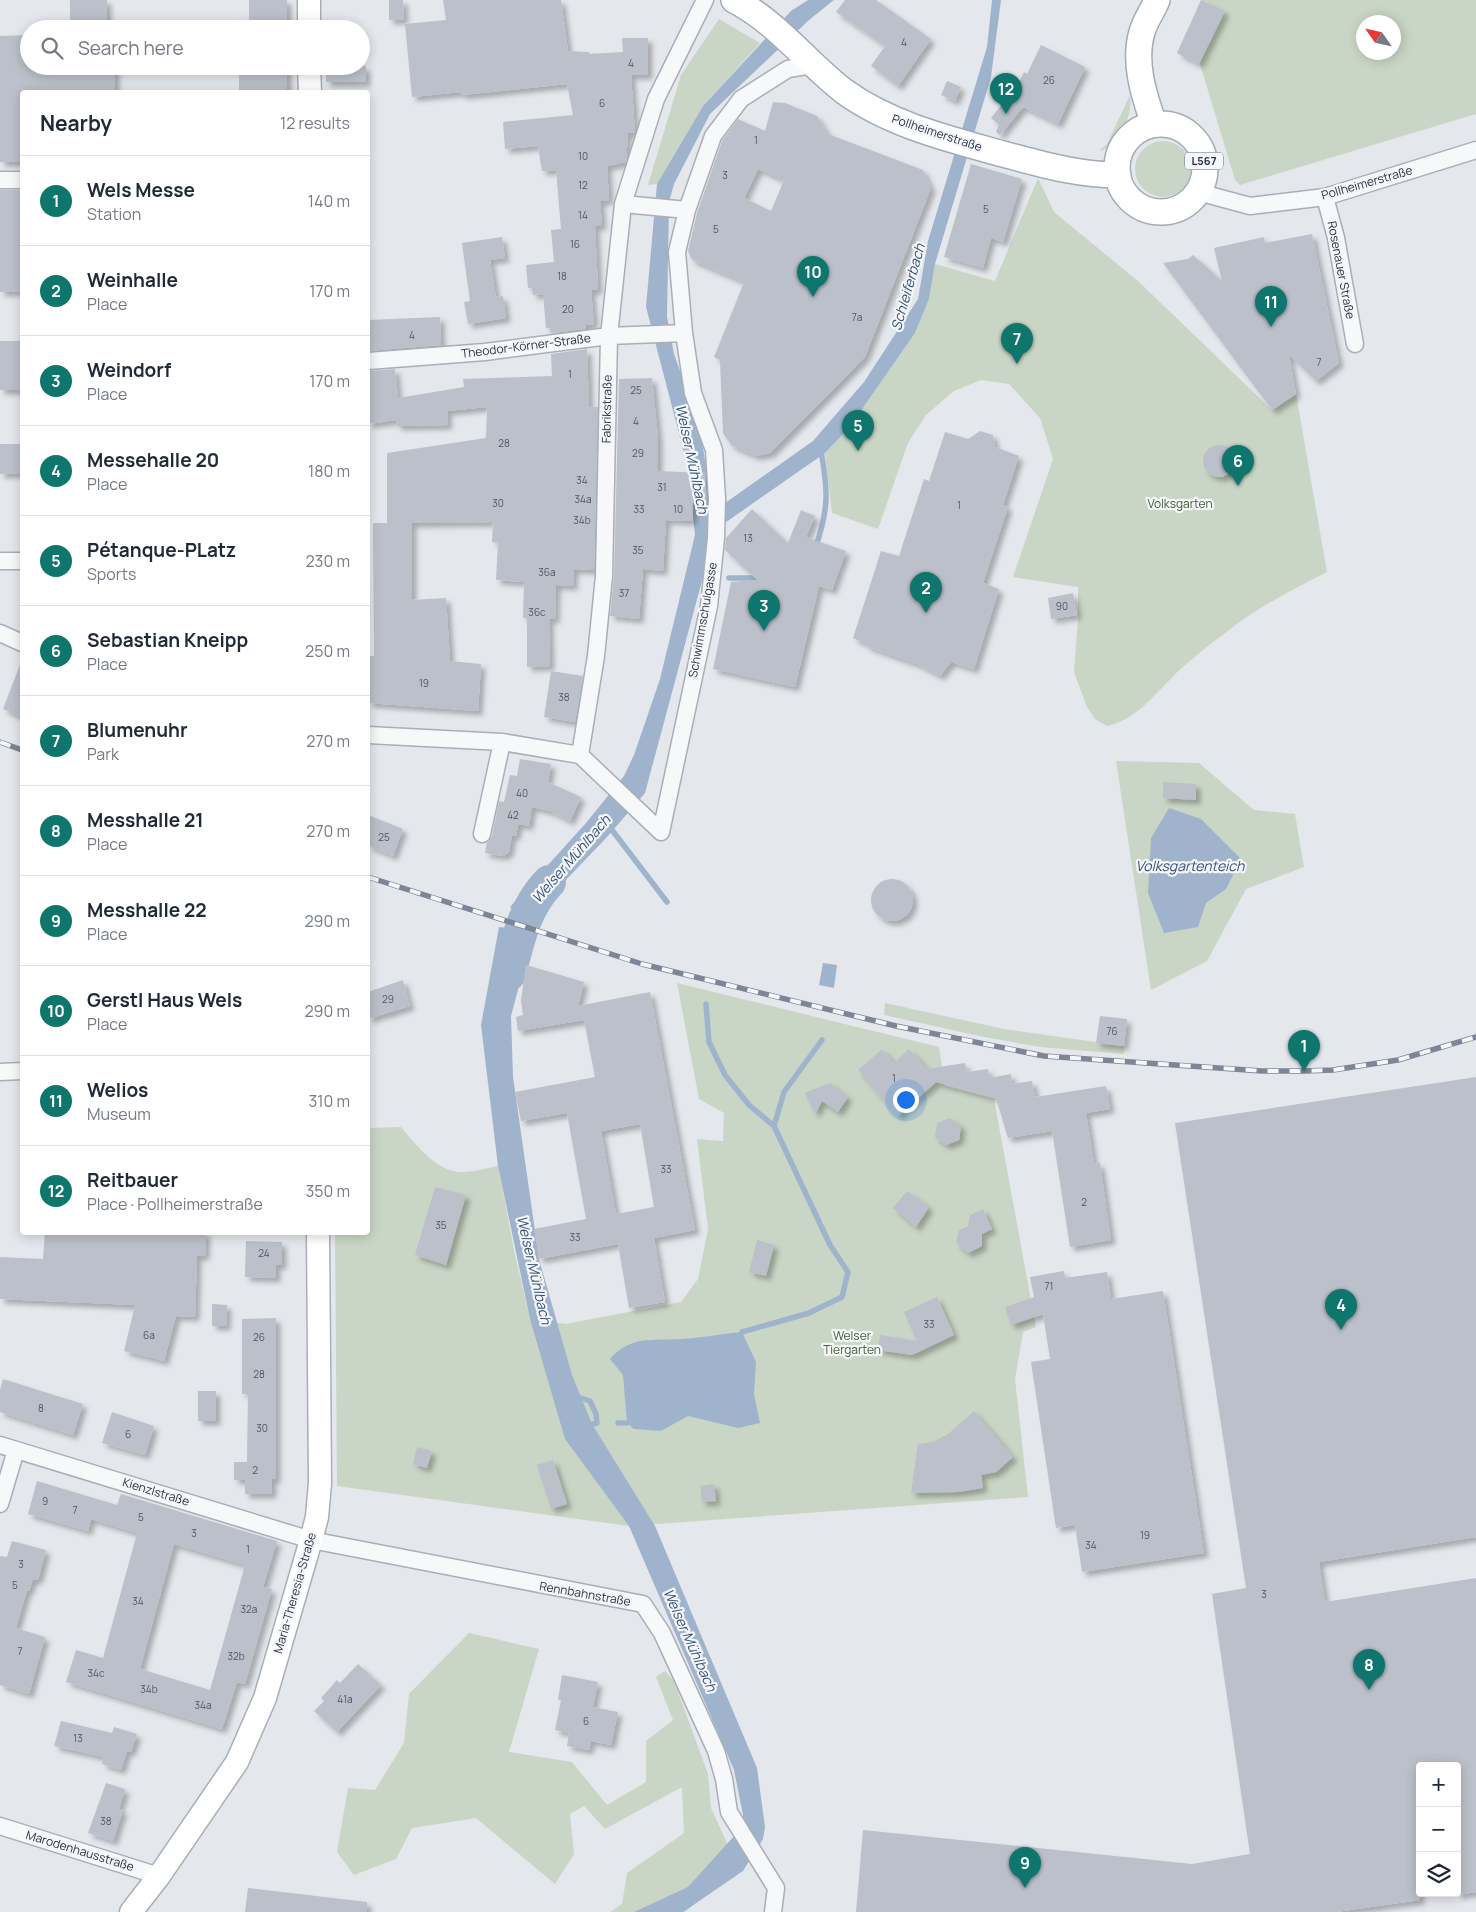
<!DOCTYPE html>
<meta charset="utf-8">
<style>
:root{--surface:#fff;--page:#f6f6f7;--text:#1f2937;--muted:#747a83;--line:#e0e1e3;--accent:#0f766e}
body{margin:0;font-family:Manrope,sans-serif;background:var(--page);color:var(--text)}
.controls{position:absolute;right:15px;bottom:15px;display:grid;overflow:hidden;border-radius:5px;box-shadow:0 2px 12px #0003}
.controls button{width:45px;height:45px;display:grid;place-items:center;padding:0;border:0;border-bottom:1px solid var(--line);background:var(--surface);color:var(--text);font:25px sans-serif}
.compass{position:absolute;left:1356px;top:15px;width:45px;height:45px;border-radius:50%;background:var(--surface);box-shadow:0 2px 12px #0003;rotate:304deg}
.you{position:absolute;left:905px;top:1099px;width:18px;height:18px;margin:-12px;border:4px solid #fff;border-radius:50%;background:#1a73e8;box-shadow:0 0 0 8px #1a73e833}
.badge{display:grid;place-items:center;width:32px;height:32px;border-radius:50%;background:var(--accent);color:#fff;font-size:16px;font-weight:700}
.pin{position:absolute;translate:-50% -41px;filter:drop-shadow(0 1px 2px #0008)}
.pin::after{content:'';position:absolute;top:26px;width:18px;height:15px;background:inherit;clip-path:polygon(0 0,100% 0,50% 100%)}
.list{margin:0;padding:0;list-style:none}
h2{display:flex;justify-content:space-between;align-items:center;height:65px;margin:0;padding:0 20px;font-size:21px}
h2 small{font-size:16px;font-weight:400;color:var(--muted)}
.list li{display:grid;grid-template-columns:32px 1fr auto;gap:15px;align-items:center;box-sizing:border-box;height:90px;padding:0 20px;border-top:1px solid var(--line)}
.list b{display:block;font-size:19px;white-space:nowrap}
.list p{margin:0;font-size:16px;white-space:nowrap;color:var(--muted)}
.list em{font-size:16px;font-style:normal;color:var(--muted)}
.icon{flex:none;width:28px;height:28px;fill:none;stroke:currentColor;stroke-width:2;stroke-linecap:round;stroke-linejoin:round}
.map{position:relative;flex:none;width:1476px;height:1912px;overflow:hidden}
.search{position:absolute;background:var(--surface);box-shadow:0 2px 12px #0003;left:20px;top:20px;width:350px;height:55px;display:flex;align-items:center;gap:12px;box-sizing:border-box;padding:0 18px;border-radius:28px;color:var(--muted);font-size:19px}
.panel{position:absolute;background:var(--surface);box-shadow:0 2px 12px #0003;left:20px;top:90px;width:350px;height:1145px;border-radius:5px}
.map>svg:first-child{display:block}
</style>
<div class="map">
<svg width="1476" height="1912" viewBox="0 0 1476 1912">
<defs>
<filter id="shadow"><feDropShadow dx="4.5" dy="4.5" stdDeviation="2.5" flood-color="#0004"/></filter>
</defs>
<rect width="100%" height="100%" fill="#e4e7ec"/>
<path fill="#c9d6c5" fill-rule="evenodd" d="M1202,0h274v114l-236,71 -5,-5 -35,-116 -23,-11zM1364,22h30v30h-30z
M719,19l41,24 -57,63 -46,78 -9,1 33,-110z
M1130,95c3,22 -9,44 -28,56l-2,-1 7,-6z
M1135 169a28 28 0 1 1 56 0a28 28 0 1 1-56 0Z
M1038,178l16,34 85,70 133,128 24,-16 31,178c-29,15 -59,30 -86,49 -19,14 -39,29 -57,45 -24,21 -44,53 -77,60l-12,-7 -8,-12 -13,-35 4,-53v-32l-65,-10 40,-118 -13,-41 -31,-34 -28,-4 -27,11 -28,24 -18,28 -30,86 -46,-16 -7,-60 24,-25 66,-95 14,-34 6,-35 60,17z
M1116,761l83,2 55,47 41,4 9,53 -58,22 -39,72 -56,29z
M677,983l262,64 6,39 49,13 42,228 -13,5 -8,47 13,118 -399,29 -292,-40 -2,-253 33,-1v-104l33,-1c15,18 37,46 62,45 12,0 24,-4 35,-6l16,84 16,69 36,5 115,-22 17,-23 10,-50 -11,-90 26,2 1,-28 -25,-14z
M885,1003l119,26 120,17v8l-84,-7 -61,-11 -95,-21z
M469,1633l70,16 -30,103 63,10 35,43 39,-23v-41l27,-21 -17,-43 9,-6 9,10 34,93 3,34 27,59 -53,45h-75l12,-8 5,-31 57,-40 -2,-46 -77,42 -21,-23 -14,8 4,40 -19,30 -79,-66 -64,10 -16,31 -42,16 -17,-23 11,-64 27,2 29,-47 5,-49z"/>
<path fill="#9fb4cc" d="M808,0h26l-25,20 -99,94 -36,70 -5,18 -2,115 7,37 25,70 13,78 -1,11 102,-72 51,-59 54,-83 10,-58 59,-194 5,-47h9l-10,77 -56,187 -6,35 -14,34 -66,95 -24,25 -116,81 -6,43 -58,216 -37,43 -68,71 -29,109 2,61 26,182 33,116 20,49 63,102 102,242 8,59 -2,12 -20,32 -60,41h-49l54,-25 47,-52 8,-20 -9,-45 -105,-244 -64,-87 -35,-120 -32,-153 -17,-141 18,-98 34,3 -23,-23 76,-84 38,-47 10,-21 26,-76 35,-144 -7,-67 -42,-161 11,-123 46,-78 88,-95z
M1169,808l32,11 40,40 -15,30 -20,14 -8,24 -34,6 -16,-40 3,-55z
M823,963l14,2 -3,23 -15,-3z
M742,1332l14,30 -2,32 6,29 -22,5 -50,-12 -27,15 -27,-2 -7,-6 -4,-48 -13,-16c21,-24 42,-18 71,-20 20,-1 41,-5 61,-7z"/>
<g fill="none" stroke-linecap="round" stroke-linejoin="round">
<path stroke="#9fb4cc" stroke-width="5.5" d="M816,546c13,-38 12,-56 5,-95
M729,578h31
M609,826l58,76
M706,1004l3,38 16,33 24,30 25,21 56,119 18,27 -6,25 -33,16 -67,19
M774,1126l10,-34 38,-52
M575,1396l15,5 6,13 1,9 -13,3
M618,1423h9"/>
<path stroke="#9fb4cc" stroke-width="34" d="M509,974c9,-34 15,-66 40,-92"/>
</g>
<path fill="#bbc0ca" fill-rule="evenodd" filter="url(#shadow)" d="M70,0h37v29h-37z
M249,0h38v29h-38z
M389,0h14l1,20h-15z
M443,0h118l7,51 21,1v2l34,-2 -1,-14h26v37h-17l4,57 -7,1 -2,29 -19,4 2,34 -9,1 2,25h-7l3,64h-7l3,34 -8,1v4l-35,4v-5h-5l-3,-34 -10,1 -1,-7h-4l-2,-23 28,-3 -3,-32 10,-1 -5,-59 -14,1 -4,-25 -33,3 -2,-27 70,-7 -6,-31 -105,11 -1,-3 -49,5 -7,-73 41,-4z
M845,0h31l55,39 -33,47 -27,-20 14,-20 -49,-34z
M1201,0l24,11 -26,53 -22,-11z
M29,35v31h86v26h-93v70h-22v-126z
M1041,45l44,22 -27,57 -35,-17 -23,28 -4,-3 3,-7 -8,-7 16,-20 3,3 14,-29 3,2z
M239,66h48v26h-48z
M326,66h40v16h-40z
M947,81l14,6 -6,14 -14,-6z
M773,102l12,1 32,13 11,18 95,36 8,18 -66,169 -95,96 -14,3 -24,-10 -9,-13 -3,-73 -6,-3 30,-75 -52,-22 -4,-9 9,-38 25,-72 16,-22 27,12zM758,169l26,11 -13,31 -27,-13z
M971,164l51,15 -19,63 -12,-4 -8,30 -39,-11z
M0,190h22v101l-22,1z
M1312,234l27,129 -23,18 -27,-26 7,39 -24,16 -109,-147 25,-4 5,-4 29,26 -8,-33 50,-11 1,6z
M502,237l3,21 -15,2 6,37 7,-1 3,22 -38,6 -4,-22 6,-1 -8,-58z
M440,317l1,28 -73,6v-31z
M0,341h22v49h-22z
M587,349l2,58h9l-4,163 -20,-1 -1,17 -17,-1 -1,34h-6l1,47 -23,1v-49h-4l1,-36 -28,-2 2,-37 -6,-1 1,-20 -81,1v77l34,-2 4,63 31,3 -3,47 -110,-8v-47h6l-1,-133h14v-70l99,-15 1,-31 -40,4 1,14 -51,1 -1,-6 -28,4v-53l27,-2 3,29 66,-11 -1,-8 89,-3 -1,-22z
M652,378l6,60v33l47,2 2,29 -14,-1 -1,20 -26,-1 -3,51 -20,-2 -4,50 -29,-3 4,-40 5,-197z
M980,431l13,4 2,12 24,9 -16,49 5,2 -25,76 16,6 -25,80 -23,-7 -11,14 -23,-12 -51,-18 1,-2 -14,-6 28,-87 18,5 25,-77 5,2 16,-49 23,7z
M0,444h22v29l-22,1z
M1203 461a16 16 0 1 1 32 0a16 16 0 1 1-32 0Z
M752,509l36,34 13,-33 14,6 -9,21 40,14 -14,39 -13,-4 -24,101 -82,-18 18,-87 26,-2 -32,-30 1,-12z
M1073,593l4,22 -26,4 -3,-21z
M21,662h1v55l-19,-8z
M551,671l32,5 -8,46 -31,-5z
M520,759l31,5 -3,18 33,15 -11,24 -20,-10 -18,-4 -3,19 -11,-2 -2,12 -4,-1 -3,17 -6,4 -18,-3 2,-11 5,-6 7,-35 5,1 6,-27 7,1z
M1163,782l33,2v16l-33,-2z
M368,815l35,14 -10,27 -25,-10z
M871 900a21 21 0 1 1 42 0a21 21 0 1 1-42 0Z
M526,965l58,17 -6,24 72,-14 45,238 -41,8 11,64 -36,6 -11,-64 -79,15 -5,-30 52,-10 -19,-106 -46,8 -6,-29 80,-15 -11,-57 -66,11 -2,-14 7,-2 -2,-15zM640,1124l14,83 -38,7 -15,-83z
M403,980l7,26 -42,13v-27z
M1100,1016l27,3 -3,27 -28,-3z
M882,1049l12,14 15,-14 18,20 38,-6 2,9 21,-3 1,9 22,-4 1,10 20,-3 3,16 71,-11 4,23 -24,4 8,51 6,-1 11,77 -41,7 -18,-116 -44,7 -12,-40 -60,-16 -38,34 -40,-46z
M1476,1077v460l-157,25 6,40 151,-24v314l-19,3v-129h-37v134l-84,12h-480l7,-82 329,34 58,-10 -38,-260 34,-6 -71,-465z
M832,1082l-1,2 17,13 -10,15 -16,-11 -7,13 -10,-21z
M950,1118l11,8 -2,14 -13,5 -11,-8 2,-14z
M435,1187l31,8 -20,70 -31,-10z
M907,1191l22,16 -13,20 -23,-19z
M983,1209l9,20 -10,5v12l-14,7 -12,-10 3,-13 9,-4 2,-11z
M45,1232h161l-1,24h-8l-2,61 -19,-1 -12,45 -40,-10 11,-46 -135,-6v-42l43,2z
M757,1240l17,5 -8,31 -17,-4z
M246,1241l36,1v23h-6v13l-31,-1z
M1064,1271l1,7 42,-6 4,27 52,-8 41,262 -122,19 -7,-47 -19,3 -25,-166 19,-3 -7,-45 -32,11 -6,-18 29,-10 -4,-20z
M937,1297l17,38 -42,20 -34,-5 2,-15 37,6 -13,-29z
M212,1304l15,1 -1,21h-14z
M276,1318v161h-4v15h-27v-14h-11v-18h13l1,-68h-6v-75z
M3,1379l80,25 -10,31 -73,-23v-22z
M198,1391h18v30h-18z
M974,1411l39,46 -17,15 -15,3 2,13 -25,4 -47,1 7,-49 15,-2 15,-8z
M112,1412l42,14 -9,29 -43,-12z
M417,1447l15,4 -5,17 -14,-4z
M553,1460l14,44 -16,5 -14,-44z
M37,1481l80,24 4,-11 156,47 -14,46 9,2 -27,95 -8,-2 -15,47 -156,-47 10,-32 27,8 34,-125 -46,-14 -3,12 -60,-17zM174,1544l71,21 -35,125 -70,-21z
M714,1484l2,17 -14,1 -2,-16z
M12,1541l34,9 -8,30 -5,-1 -4,12 -2,-1 -11,38 29,9 -16,57 -29,-9v-129l7,1z
M358,1664l23,21 -44,47 -23,-21 10,-10 -3,-3 16,-18 3,3z
M562,1675l36,7 -5,25 25,5 -7,33 -20,-4 -2,9 -22,-4 2,-13 -14,-3 6,-30h-3z
M61,1721l51,12 2,-6 23,7 -6,18 -4,-1 -6,19 -19,-6 2,-7 -50,-11z
M106,1783l19,6 -6,20 4,1 -10,31 -25,-8z
M248,1888l119,14v10h-122z"/>
<g fill="none" stroke-linecap="round" stroke-linejoin="round">
<g stroke="#a9aeb7" stroke-width="19">
<path id="street" d="M0,180h22
M1198,192l52,14 75,-9 151,-47
M1325,197l11,41 19,106
M623,204l64,6
M368,361l117,-9 124,-16 75,-3
M0,561h22
M0,633l22,10
M368,735l134,7 78,13
M580,755l16,-99 8,-80 5,-240 14,-132 33,-105 49,-99
M580,755l81,77
M661,832l48,-226 7,-68 1,-39 -3,-49 -21,-57 -9,-60 -7,-81 10,-42 26,-74 28,-37 47,-30 25,-4
M482,834l20,-92
M0,1072l22,-1
M0,1445l311,95 332,64 19,29 54,118 8,28 5,33 47,76 -3,24
M0,1504l16,-54
M0,1826l159,50"/>
</g>
<g stroke="#a9aeb7" stroke-width="25">
<path id="secondary" d="M309,0v29
M309,66l1,26
M131,1912l28,-36 78,-114 28,-64 46,-158 6,-23 3,-34 -2,-251"/>
</g>
<g stroke="#a3abb8" stroke-width="28">
<path id="primary" d="M734,0c43,22 73,63 111,92 46,33 104,47 158,62 38,10 74,21 115,21
M1154,124c-10,-28 -21,-62 -12,-92 3,-11 11,-22 15,-32
M1117 168a44 44 0 1 1 88 0a44 44 0 1 1-88 0Z"/>
</g>
<use href="#street" stroke="#f7f8fa" stroke-width="16"/>
<use href="#secondary" stroke="#fff" stroke-width="22"/>
<use href="#primary" stroke="#fff" stroke-width="25"/>
<g stroke="#7d8696" stroke-width="5.5">
<path id="rail" d="M0,742l22,8
M368,877l274,87 254,62 148,30 218,15h42l29,-1 65,-10 78,-23"/>
</g>
<use href="#rail" stroke="#f4f6f9" stroke-width="4" stroke-dasharray="11" stroke-linecap="butt"/>
</g>
<g text-anchor="middle" stroke-width="4.5" stroke-linejoin="round" paint-order="stroke">
<g font-size="10" fill="#4f5766">
<text x="904" y="46">4</text>
<text x="631" y="67">4</text>
<text x="1049" y="84">26</text>
<text x="602" y="107">6</text>
<text x="756" y="144">1</text>
<text x="583" y="160">10</text>
<text x="725" y="179">3</text>
<text x="583" y="189">12</text>
<text x="986" y="213">5</text>
<text x="583" y="219">14</text>
<text x="716" y="233">5</text>
<text x="575" y="248">16</text>
<text x="562" y="280">18</text>
<text x="568" y="313">20</text>
<text x="857" y="321">7a</text>
<text x="412" y="339">4</text>
<text x="1319" y="366">7</text>
<text x="570" y="378">1</text>
<text x="636" y="394">25</text>
<text x="636" y="425">4</text>
<text x="504" y="447">28</text>
<text x="638" y="457">29</text>
<text x="582" y="484">34</text>
<text x="662" y="491">31</text>
<text x="583" y="503">34a</text>
<text x="498" y="507">30</text>
<text x="959" y="509">1</text>
<text x="639" y="513">33</text>
<text x="678" y="513">10</text>
<text x="582" y="524">34b</text>
<text x="748" y="542">13</text>
<text x="638" y="554">35</text>
<text x="547" y="576">36a</text>
<text x="624" y="597">37</text>
<text x="1062" y="610">90</text>
<text x="537" y="616">36c</text>
<text x="424" y="687">19</text>
<text x="564" y="701">38</text>
<text x="522" y="797">40</text>
<text x="513" y="819">42</text>
<text x="384" y="841">25</text>
<text x="388" y="1003">29</text>
<text x="1112" y="1035">76</text>
<text x="894" y="1082">1</text>
<text x="666" y="1173">33</text>
<text x="1084" y="1206">2</text>
<text x="441" y="1229">35</text>
<text x="575" y="1241">33</text>
<text x="264" y="1257">24</text>
<text x="1049" y="1290">71</text>
<text x="929" y="1328">33</text>
<text x="149" y="1339">6a</text>
<text x="259" y="1341">26</text>
<text x="259" y="1378">28</text>
<text x="41" y="1412">8</text>
<text x="262" y="1432">30</text>
<text x="128" y="1438">6</text>
<text x="255" y="1474">2</text>
<text x="45" y="1505">9</text>
<text x="75" y="1514">7</text>
<text x="141" y="1521">5</text>
<text x="194" y="1537">3</text>
<text x="1145" y="1539">19</text>
<text x="1091" y="1549">34</text>
<text x="248" y="1553">1</text>
<text x="21" y="1568">3</text>
<text x="15" y="1589">5</text>
<text x="1264" y="1598">3</text>
<text x="138" y="1605">34</text>
<text x="249" y="1613">32a</text>
<text x="20" y="1655">7</text>
<text x="236" y="1660">32b</text>
<text x="96" y="1677">34c</text>
<text x="149" y="1693">34b</text>
<text x="345" y="1703">41a</text>
<text x="203" y="1709">34a</text>
<text x="586" y="1725">6</text>
<text x="78" y="1742">13</text>
<text x="106" y="1825">38</text>
</g>
<rect fill="#f4f6f9" stroke="#676e7b" stroke-width="1" x="1185" y="152.5" width="38" height="17" rx="4"/>
<g font-size="11" font-weight="bold" fill="#2b3445">
<text x="1204" y="165">L567</text>
</g>
<g font-size="12" fill="#2b3445" stroke="#f4f6f9">
<text transform="translate(937 133) rotate(18)" y="4">Pollheimerstraße</text>
<text transform="translate(1367 183) rotate(-16)" y="4">Pollheimerstraße</text>
<text transform="translate(1341 270) rotate(79)" y="4">Rosenauer Straße</text>
<text transform="translate(526 346) rotate(-7)" y="4">Theodor-Körner-Straße</text>
<text transform="translate(607 409) rotate(-89)" y="4">Fabrikstraße</text>
<text transform="translate(703 620) rotate(-80)" y="4">Schwimmschulgasse</text>
<text transform="translate(156 1492) rotate(17)" y="4">Kienzlstraße</text>
<text transform="translate(295 1593) rotate(-74)" y="4">Maria-Theresia-Straße</text>
<text transform="translate(585 1594) rotate(10)" y="4">Rennbahnstraße</text>
<text transform="translate(80 1851) rotate(17)" y="4">Marodenhausstraße</text>
</g>
<g font-size="12" fill="#3f6138" stroke="#f4f6f9">
<text x="1180" y="508">Volksgarten</text>
<text x="852" y="1340">Welser<tspan x="852" dy="14">Tiergarten</tspan></text>
</g>
<g font-size="14" font-style="italic" fill="#34527a" stroke="#f4f6f9">
<text transform="translate(908 287) rotate(-74)" y="5">Schleiferbach</text>
<text transform="translate(692 459) rotate(78)" y="5">Welser Mühlbach</text>
<text transform="translate(571 859) rotate(-49)" y="5">Welser Mühlbach</text>
<text x="1190" y="871">Volksgartenteich</text>
<text transform="translate(534 1270) rotate(77)" y="5">Welser Mühlbach</text>
<text transform="translate(690 1640) rotate(66)" y="5">Welser Mühlbach</text>
</g>
</g>
</svg>
<div class="controls">
<button>+</button>
<button>−</button>
<button><svg class="icon" aria-label="layers" viewBox="0 0 24 24"><path d="M12 4l9 5-9 5-9-5zM3 14l9 5 9-5"/></svg></button>
</div>
<svg class="compass" viewBox="-18 -18 36 36"><path d="M0-13l5 13h-10z" fill="#e53935"/><path d="M0 13l5-13h-10z" fill="#747a83"/></svg>
<div class="you"></div>
<div class="pin badge" style="left:1304px;top:1071px">1</div>
<div class="pin badge" style="left:926px;top:613px">2</div>
<div class="pin badge" style="left:764px;top:631px">3</div>
<div class="pin badge" style="left:1341px;top:1330px">4</div>
<div class="pin badge" style="left:858px;top:451px">5</div>
<div class="pin badge" style="left:1238px;top:486px">6</div>
<div class="pin badge" style="left:1017px;top:364px">7</div>
<div class="pin badge" style="left:1369px;top:1690px">8</div>
<div class="pin badge" style="left:1025px;top:1888px">9</div>
<div class="pin badge" style="left:813px;top:297px">10</div>
<div class="pin badge" style="left:1271px;top:327px">11</div>
<div class="pin badge" style="left:1006px;top:114px">12</div>
<div class="search"><svg class="icon" aria-label="search" viewBox="0 0 24 24"><circle cx="10" cy="10" r="6"/><path d="M15 15l6 6"/></svg>Search here</div>
<section class="panel">
<h2>Nearby<small>12 results</small></h2>
<ul class="list">
<li><span class="badge">1</span><div><b>Wels Messe</b><p>Station</p></div><em>140 m</em></li>
<li><span class="badge">2</span><div><b>Weinhalle</b><p>Place</p></div><em>170 m</em></li>
<li><span class="badge">3</span><div><b>Weindorf</b><p>Place</p></div><em>170 m</em></li>
<li><span class="badge">4</span><div><b>Messehalle 20</b><p>Place</p></div><em>180 m</em></li>
<li><span class="badge">5</span><div><b>Pétanque-PLatz</b><p>Sports</p></div><em>230 m</em></li>
<li><span class="badge">6</span><div><b>Sebastian Kneipp</b><p>Place</p></div><em>250 m</em></li>
<li><span class="badge">7</span><div><b>Blumenuhr</b><p>Park</p></div><em>270 m</em></li>
<li><span class="badge">8</span><div><b>Messhalle 21</b><p>Place</p></div><em>270 m</em></li>
<li><span class="badge">9</span><div><b>Messhalle 22</b><p>Place</p></div><em>290 m</em></li>
<li><span class="badge">10</span><div><b>Gerstl Haus Wels</b><p>Place</p></div><em>290 m</em></li>
<li><span class="badge">11</span><div><b>Welios</b><p>Museum</p></div><em>310 m</em></li>
<li><span class="badge">12</span><div><b>Reitbauer</b><p>Place · Pollheimerstraße</p></div><em>350 m</em></li>
</ul>
</section>
</div>
